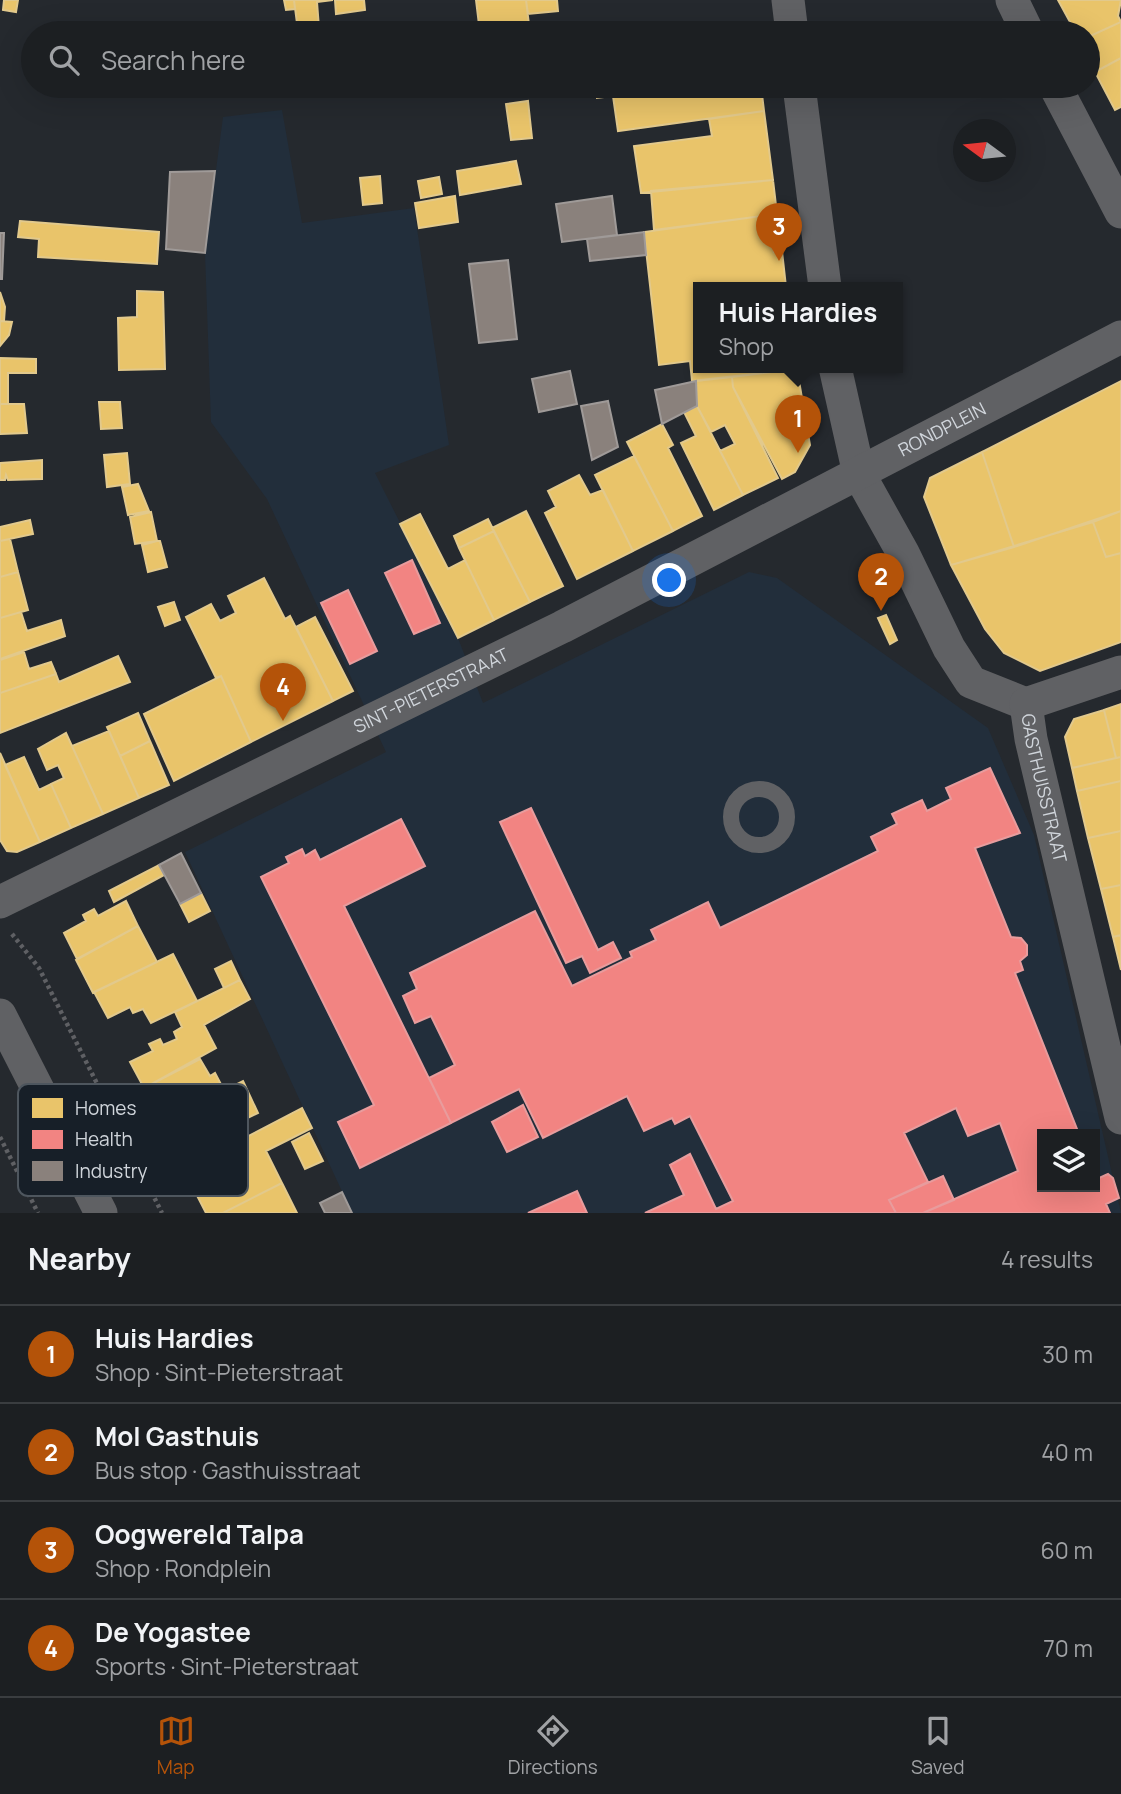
<!DOCTYPE html>
<meta charset="utf-8">
<style>
:root{--surface:#1c1f22;--page:#292c2f;--text:#f1f3f6;--muted:#a0a2a5;--line:#3a3d40;--accent:#b45309}
body{margin:0;font-family:Manrope,sans-serif;background:var(--page);color:var(--text)}
.controls{position:absolute;right:21px;bottom:21px;display:grid;overflow:hidden;border-radius:0px;box-shadow:0 7px 28px #0002}
.controls button{width:63px;height:63px;display:grid;place-items:center;padding:0;border:0;border-bottom:2px solid var(--line);background:var(--surface);color:var(--text);font:35px sans-serif}
.compass{position:absolute;left:953px;top:119px;width:63px;height:63px;border-radius:50%;background:var(--surface);box-shadow:0 7px 28px #0002;rotate:285deg}
.you{position:absolute;left:670px;top:581px;width:24px;height:24px;margin:-18px;border:5px solid #fff;border-radius:50%;background:#1a73e8;box-shadow:0 0 0 10px #1a73e833}
.badge{display:grid;place-items:center;width:46px;height:46px;border-radius:50%;background:var(--accent);color:#fff;font-size:23px;font-weight:700}
.pin{position:absolute;translate:-50% -58px;filter:drop-shadow(0 2px 4px #0008)}
.pin::after{content:'';position:absolute;top:37px;width:24px;height:21px;background:inherit;clip-path:polygon(0 0,100% 0,50% 100%)}
.popup{position:absolute;left:693px;top:282px;width:210px;height:91px;box-sizing:border-box;display:grid;place-content:center;border-radius:0px;background:var(--surface);filter:drop-shadow(0 2px 5px #0005);font-size:23px;white-space:nowrap;color:var(--muted)}
.popup b{font-size:26px;color:var(--text)}
.popup::after{content:'';position:absolute;left:50%;top:100%;margin-left:-14px;border:14px solid transparent;border-top-color:var(--surface)}
.list{margin:0;padding:0;list-style:none}
h2{display:flex;justify-content:space-between;align-items:center;height:91px;margin:0;padding:0 28px;font-size:30px}
h2 small{font-size:23px;font-weight:400;color:var(--muted)}
.list li{display:grid;grid-template-columns:46px 1fr auto;gap:21px;align-items:center;box-sizing:border-box;height:98px;padding:0 28px;border-top:2px solid var(--line)}
.list b{display:block;font-size:26px;white-space:nowrap}
.list p{margin:0;font-size:23px;white-space:nowrap;color:var(--muted)}
.list em{font-size:23px;font-style:normal;color:var(--muted)}
.icon{flex:none;width:38px;height:38px;fill:none;stroke:currentColor;stroke-width:2;stroke-linecap:round;stroke-linejoin:round}
.map{position:relative;flex:none;width:1121px;height:1213px;overflow:hidden}
.search{position:absolute;background:var(--surface);box-shadow:0 7px 28px #0002;left:21px;right:21px;top:21px;height:77px;display:flex;align-items:center;gap:18px;box-sizing:border-box;padding:0 24px;border-radius:38px;color:var(--muted);font-size:26px}
.sheet{height:483px;background:var(--surface)}
nav{display:flex;justify-content:space-around;align-items:center;box-sizing:border-box;height:98px;border-top:2px solid var(--line);background:var(--surface);font-size:19px;color:var(--muted)}
nav a{display:grid;justify-items:center;gap:4px}
nav .on{color:var(--accent)}
.map>svg:first-child{display:block}
</style>
<div class="map">
<svg width="1121" height="1213" viewBox="0 0 1121 1213">
<rect width="100%" height="100%" fill="#25292e"/>
<path fill="#222e3b" fill-rule="evenodd" d="M282,110l20,113 112,-15 35,237 -74,28 83,165 25,65 266,-131 28,6 211,150 46,107 87,378h-769l-167,-361 201,-100 -119,-253 -56,-77 -6,-169 18,-136zM1042,1134h53v53h-53z"/>
<path fill="#e9c46a" stroke="#e2c98c" stroke-width="2" d="M4,0h14l-2,12 -13,-2z
M284,0h10l1,9 -9,1z
M294,0h39l-16,2 2,26 -21,3z
M335,0h29l1,10 -29,4z
M476,0h50l4,33h-50z
M526,0h31l1,11 -30,3z
M1058,0h63l-3,16 3,6 -33,15v-4h-12z
M1121,22v36l-26,14 -7,-15v-20z
M1121,58v49l-6,3 -20,-38z
M596,86h56v5l-55,7z
M652,86h109l3,25 -146,20 -5,-35 39,-5z
M528,101l4,37 -21,2 -5,-36z
M764,111l9,69 -132,13 -7,-47 78,-10 -3,-17z
M516,161l5,23 -61,11 -3,-24z
M380,176l2,27 -19,2 -3,-27z
M439,177l3,17 -21,4 -3,-17z
M773,180l4,34 -123,16 -3,-39z
M455,196l3,26 -39,6 -4,-25z
M777,214l1,2 -8,1 4,35 8,-1 4,36h-88v80l99,2 -105,12 -2,-20 -31,4 -15,-133z
M778,216l4,35 -8,1 -4,-35z
M20,221l139,11 -2,32 -119,-7 1,-18 -21,-2z
M137,291l26,1 2,77 -46,1 -1,-52 19,-1z
M0,292l5,15 -1,14h-4z
M0,321l12,1 -3,13 -9,11z
M0,358l36,1v14h-28v31h-8z
M797,369l13,76 -15,27 -13,7 -49,-92 -1,-10z
M732,377l1,10 45,91 -35,17 -23,-44 15,-7 -10,-19 -14,7 -14,-26 -1,-25z
M1121,381v130l-107,36 -32,-95z
M99,402h21l2,26 -21,1z
M0,404h24l3,29 -27,1z
M697,406l46,89 -29,15 -33,-67 15,-7 -12,-24z
M662,424l11,21 -5,3 34,68 -29,15 -46,-89z
M982,452l32,95 -63,18 -27,-68 6,-19z
M127,453l3,31 -23,3 -3,-32z
M634,456l39,75 -40,20 -38,-76z
M42,460v19l-34,1 -2,-5 -1,5h-5v-17z
M579,475l11,20 13,-5 30,61 -56,28 -32,-66 11,-6 -8,-16z
M138,484l11,27 -21,4 -6,-28z
M526,511l37,75 -33,16 -38,-74z
M1121,511v42l-15,4 -13,-35z
M151,512l6,29 -22,3 -5,-27z
M420,514l28,55 17,-9 29,60 -36,18 -58,-114z
M488,519l6,12 -35,17 -5,-12z
M30,520l3,14 -33,7v-14z
M1093,522l13,35 15,-4v89l-81,29 -36,-18 -19,-24 -34,-64z
M494,531l36,71 -36,18 -35,-72z
M10,539l8,33 -18,5v-36z
M157,541h3l7,26 -19,5 -6,-27z
M18,572l10,38 -28,8v-41z
M264,578l21,41 5,-3 43,85 -82,41 -30,-66 -5,2 -30,-61 25,-13 9,17 16,-8 -8,-17z
M174,602l6,18 -15,6 -7,-19z
M21,612l6,19 34,-11 4,16 -65,23v-41z
M886,615l11,25 -7,4 -12,-26z
M315,617l38,74 -20,10 -37,-74z
M24,652l5,17 22,-7 5,12 -56,19v-33z
M118,656l12,26 -130,51v-40l56,-19 3,8z
M221,676l30,66 -77,39 -30,-67z
M1121,704v53l-5,1 -12,-48z
M1104,710l12,48 -44,10 -7,-31 9,-18z
M138,713l12,28 -30,15 -13,-29z
M109,731l30,67 -36,16 -31,-68z
M66,733l37,81 -32,14 -20,-44 13,-6 -6,-13 -11,5 -9,-21z
M150,741l19,44 -30,13 -19,-42z
M0,753l40,89 -23,10 -10,-1 -7,-11z
M24,757l15,33 12,-6 20,44 -31,14 -35,-77z
M1121,757v24l-44,10 -5,-23z
M1121,781v50l-33,7 -11,-47z
M1121,831v54l-20,4 -13,-51z
M159,865l5,10 -50,27 -5,-11z
M1121,885v50l-8,2 -12,-48z
M201,893l9,18 -21,11 -9,-18z
M126,901l12,25 -61,33 -13,-26 22,-12 -3,-6 11,-6 4,7z
M138,926l19,36 -64,31 -17,-33z
M1121,935v35l-8,-33z
M173,954l24,47 -46,22 -8,-14 -10,4 -3,-6 -22,11 -14,-26z
M231,961l9,19 -16,8 -9,-19z
M240,980l10,19 -46,26 12,23 -72,40 -14,-26 23,-11 -4,-7 11,-5 3,6 14,-6 -3,-7 8,-5 -7,-15z
M200,1059l10,17 5,-3 9,17 -65,32 -17,-33z
M243,1081l15,32 -33,16 -4,-7 -15,8 4,7 -10,6 -19,7 -2,-5 -5,3 -13,-26z
M302,1108l10,20 -46,23 16,32 -59,30h-17l-15,-29 56,-29 -8,-14z
M309,1133l14,28 -18,8 -13,-27z
M282,1183l15,30h-74z"/>
<path fill="#f28482" stroke="#e89c9d" stroke-width="2" d="M412,560l28,63 -26,11 -29,-61z
M348,590l29,61 -27,13 -29,-61z
M990,768l30,65 -45,15 36,89 10,1 6,7v10l-7,6 3,9 -8,3 64,161h-37v53h53v-13l2,5 11,-5 5,4 6,20 -13,6 4,9h-187l95,-42 -18,-48 -32,13 -12,-28 -52,25 24,49 -39,18 7,13h-251l39,-18 -14,-30 20,-11 26,55 17,-8 -43,-85 -15,8 -3,-6 -28,13 -17,-35 -84,42 -24,-49 -68,34 -22,-45 26,-13 -24,-49 -16,7 -12,-27 14,-7 -7,-16 125,-62 37,75 60,-29 -2,-5 26,-12 -5,-10 57,-28 12,26 158,-77 -7,-14 26,-13 -5,-10 30,-14 5,11 24,-12 -5,-11z
M531,808l67,142 15,-8 8,16 -31,15 -8,-17 -16,7 -66,-141z
M401,819l24,47 -81,40 107,217 -91,45 -22,-46 36,-17 -113,-228 28,-14 -3,-6 16,-8 3,7 10,-6 5,10z
M523,1105l15,32 -31,15 -15,-30z
M943,1176l11,24 -31,13h-27l-7,-13z
M577,1191l10,22h-59z"/>
<path fill="#8a817c" stroke="#9f9a98" stroke-width="2" d="M215,171l-10,82 -39,-4 4,-77z
M612,196l5,39 -55,7 -6,-38z
M644,232l2,23 -56,6 -3,-22z
M0,233h4l-2,46h-2z
M508,260l9,79 -38,4 -10,-79z
M570,371l7,33 -38,8 -7,-33z
M696,381l1,25 -35,18 -7,-34z
M608,401l10,46 -26,13 -11,-54z
M181,853l20,40 -21,11 -21,-39z
M342,1192l10,21h-27l-5,-10z"/>
<g fill="none" stroke-linecap="round" stroke-linejoin="round">
<path stroke="#5f6064" stroke-width="4.5" stroke-dasharray="3.5 3.5" stroke-linecap="butt" d="M12,934l27,34 123,245
M0,1137l38,76"/>
<path stroke="#606164" stroke-width="16" d="M731 817a28 28 0 1 1 56 0a28 28 0 1 1-56 0Z"/>
<g stroke="#606164" stroke-width="33">
<path d="M788,0l4,33"/>
<path d="M1012,0l16,33"/>
<path d="M799,86l26,201"/>
<path d="M1055,86l66,126"/>
<path d="M835,367l24,107 44,79 46,95 22,34 55,22"/>
<path id="s1" d="M1026,704l5,35 90,379"/>
<path d="M1026,704l95,-32"/>
<path id="s2" d="M0,902l562,-275 559,-290"/>
<path d="M0,1015l101,198"/>
</g>
</g>
<g text-anchor="middle" stroke-width="7" stroke-linejoin="round" paint-order="stroke">
<g font-size="18" fill="#d0d5db" stroke="#171f28">
<text dy="6" stroke="none"><textPath href="#s2" startOffset="1054">RONDPLEIN</textPath></text>
<text dy="6" stroke="none"><textPath href="#s2" startOffset="480">SINT-PIETERSTRAAT</textPath></text>
<text dy="6" stroke="none"><textPath href="#s1" startOffset="86">GASTHUISSTRAAT</textPath></text>
</g>
</g>
<rect x="18" y="1084" width="230" height="112" rx="10" fill="#171f28" stroke="#4e565e" stroke-width="2"/>
<rect x="32" y="1098" width="31" height="20" fill="#e9c46a"/>
<rect x="32" y="1130" width="31" height="19" fill="#f28482"/>
<rect x="32" y="1161" width="31" height="20" fill="#8a817c"/>
<g font-size="19" fill="#d0d5db">
<text x="75" y="1115">Homes</text>
<text x="75" y="1146">Health</text>
<text x="75" y="1178">Industry</text>
</g>
</svg>
<div class="controls">
<button><svg class="icon" aria-label="layers" viewBox="0 0 24 24"><path d="M12 4l9 5-9 5-9-5zM3 14l9 5 9-5"/></svg></button>
</div>
<svg class="compass" viewBox="-18 -18 36 36"><path d="M0-13l5 13h-10z" fill="#e53935"/><path d="M0 13l5-13h-10z" fill="#a0a2a5"/></svg>
<div class="you"></div>
<div class="pin badge" style="left:798px;top:453px">1</div>
<div class="popup"><b>Huis Hardies</b>Shop</div>
<div class="pin badge" style="left:881px;top:611px">2</div>
<div class="pin badge" style="left:779px;top:261px">3</div>
<div class="pin badge" style="left:283px;top:721px">4</div>
<div class="search"><svg class="icon" aria-label="search" viewBox="0 0 24 24"><circle cx="10" cy="10" r="6"/><path d="M15 15l6 6"/></svg>Search here</div>
</div>
<section class="sheet">
<h2>Nearby<small>4 results</small></h2>
<ul class="list">
<li><span class="badge">1</span><div><b>Huis Hardies</b><p>Shop · Sint-Pieterstraat</p></div><em>30 m</em></li>
<li><span class="badge">2</span><div><b>Mol Gasthuis</b><p>Bus stop · Gasthuisstraat</p></div><em>40 m</em></li>
<li><span class="badge">3</span><div><b>Oogwereld Talpa</b><p>Shop · Rondplein</p></div><em>60 m</em></li>
<li><span class="badge">4</span><div><b>De Yogastee</b><p>Sports · Sint-Pieterstraat</p></div><em>70 m</em></li>
</ul>
</section>
<nav>
<a class="on"><svg class="icon" aria-label="map" viewBox="0 0 24 24"><path d="M3 6l6-2 6 2 6-2v14l-6 2-6-2-6 2zM9 4v14M15 6v14"/></svg>Map</a>
<a><svg class="icon" aria-label="directions" viewBox="0 0 24 24"><path d="M12 3l9 9-9 9-9-9zM9 14v-3h6M13 9l2 2-2 2"/></svg>Directions</a>
<a><svg class="icon" aria-label="saved" viewBox="0 0 24 24"><path d="M7 4h10v16l-5-4-5 4z"/></svg>Saved</a>
</nav>
